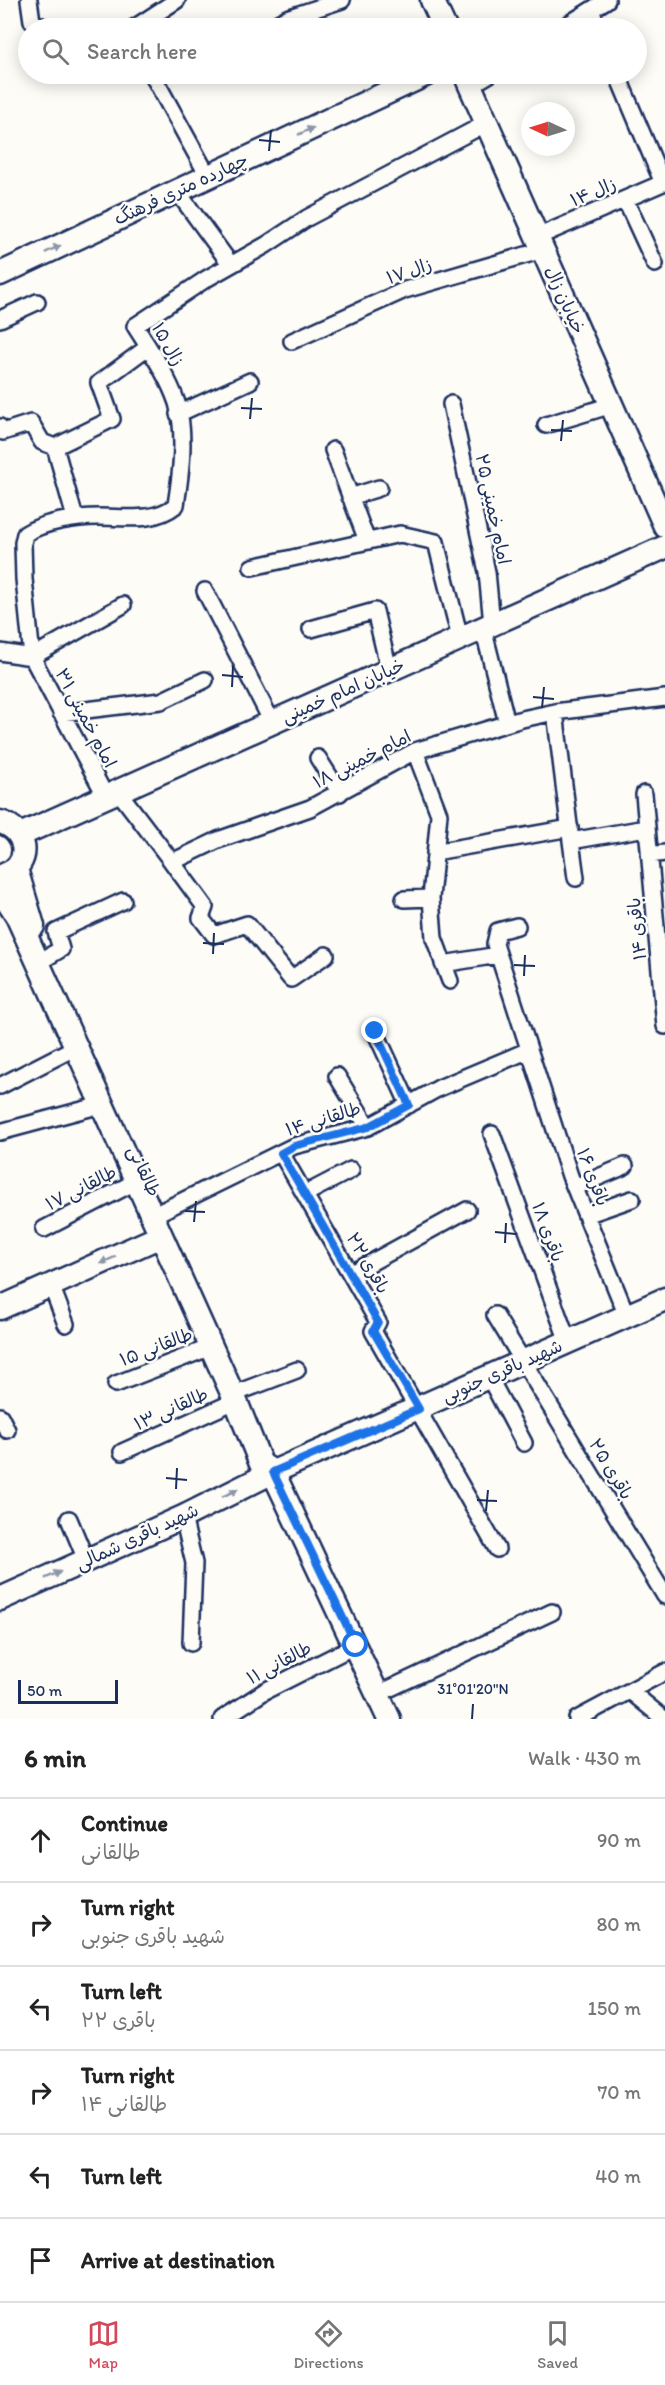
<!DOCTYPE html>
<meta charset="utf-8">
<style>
:root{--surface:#fff;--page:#f6f6f6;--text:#222;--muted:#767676;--line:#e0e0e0;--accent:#d1495b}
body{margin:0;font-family:Itim,"Playpen Sans Arabic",sans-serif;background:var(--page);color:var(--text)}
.compass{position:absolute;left:521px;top:102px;width:54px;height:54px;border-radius:50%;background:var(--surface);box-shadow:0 3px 15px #0003;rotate:274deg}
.scale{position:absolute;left:18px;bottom:15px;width:100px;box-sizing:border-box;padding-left:6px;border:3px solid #1b2f5e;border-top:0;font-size:16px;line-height:21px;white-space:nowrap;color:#1b2f5e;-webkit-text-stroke:4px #fdfcf7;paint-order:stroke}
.stop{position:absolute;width:18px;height:18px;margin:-14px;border:4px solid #1a73e8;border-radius:50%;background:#fff}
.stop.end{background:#1a73e8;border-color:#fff;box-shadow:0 2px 6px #0008}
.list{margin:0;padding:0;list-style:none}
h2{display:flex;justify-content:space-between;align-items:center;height:78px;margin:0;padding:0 24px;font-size:26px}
h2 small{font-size:20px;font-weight:400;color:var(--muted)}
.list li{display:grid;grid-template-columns:39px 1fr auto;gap:18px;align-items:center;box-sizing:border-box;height:84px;padding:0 24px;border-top:2px solid var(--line)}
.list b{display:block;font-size:22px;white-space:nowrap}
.list p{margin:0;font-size:20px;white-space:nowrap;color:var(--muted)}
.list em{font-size:20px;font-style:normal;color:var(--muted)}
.icon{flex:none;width:33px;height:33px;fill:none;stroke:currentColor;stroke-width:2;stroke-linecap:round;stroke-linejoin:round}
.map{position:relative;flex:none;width:665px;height:1719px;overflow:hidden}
.search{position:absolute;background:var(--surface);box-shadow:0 3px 15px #0003;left:18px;right:18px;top:18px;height:66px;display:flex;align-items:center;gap:15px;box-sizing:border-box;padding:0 21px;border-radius:33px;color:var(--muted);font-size:22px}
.sheet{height:582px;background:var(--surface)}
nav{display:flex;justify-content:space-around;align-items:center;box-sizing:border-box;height:84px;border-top:2px solid var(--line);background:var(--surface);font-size:16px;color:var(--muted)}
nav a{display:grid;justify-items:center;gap:3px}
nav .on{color:var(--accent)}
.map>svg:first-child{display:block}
</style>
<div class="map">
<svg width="665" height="1719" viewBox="0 0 665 1719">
<rect width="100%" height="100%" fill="#fdfcf7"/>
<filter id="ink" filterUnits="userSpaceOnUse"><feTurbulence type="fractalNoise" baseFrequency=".0167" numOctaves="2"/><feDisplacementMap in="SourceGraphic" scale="12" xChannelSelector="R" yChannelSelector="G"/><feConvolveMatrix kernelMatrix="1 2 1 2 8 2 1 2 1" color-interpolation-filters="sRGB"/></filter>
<g filter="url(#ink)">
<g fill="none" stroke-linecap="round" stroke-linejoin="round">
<g stroke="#1b2f5e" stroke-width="20">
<path id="street" d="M29,0l3,21 9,5v2
M591,10l7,18
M134,28l43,-28
M269,28l18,-10 55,-18
M562,28l45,-28
M152,74l56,102
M617,74l46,109
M470,86l20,-12
M177,191l54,74
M625,199l30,65
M537,237l128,-55
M0,319l37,-17
M292,341l113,-51 138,-40
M451,404l36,168 5,52
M178,414l72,-33
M546,425l66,-20
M0,427l3,5 28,-9 11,19 13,5
M333,450l34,91
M350,497l29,-9
M75,518l-20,-71 57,-28 -13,-36 49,-36
M252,567l148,-33 36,8 24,96
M205,591l67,131
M483,628l24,95
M311,629l64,-18 14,59
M0,652l32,5
M32,657l91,-52
M555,712l16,129 75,-13
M61,713l100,-12 44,-21
M415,751l24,63 -8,84 3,40 16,43
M318,758l22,35
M118,791l54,71 46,-22 92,-32 105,-57 107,-32 33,-7 110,-14
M644,794l21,232
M106,797l-74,-140 -8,-78 -1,-36 2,-9c18,-12 52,-17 73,-17 27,0 56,6 78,-12 5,-32 10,-71 1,-102 -9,-27 -27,-53 -42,-77l71,-47 60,-34 41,-27 180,-95
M571,841l5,37
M435,852l135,-24
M649,855l16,-2
M172,862l33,45 -4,11 13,17 33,-11 44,55 35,-24
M404,899l27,-1
M517,926l-19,5 -3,13 75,232 57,140
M46,958l15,-9 -5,-17 67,-31
M443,964l55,-9
M375,1031l34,74
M337,1076l31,51
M0,1086l76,-39
M0,1132l101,-27
M492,1134l76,208
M281,1153l97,169 -5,9 124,218
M575,1187l50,-21
M305,1194l46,-24
M162,1211l132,-65 74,-19 71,-39 90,-38
M586,1215l46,-16
M44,1229l93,-48
M352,1273l115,-63
M51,1285l15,39
M495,1315l170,281
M489,1377l35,66
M116,1384l95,-37
M244,1390l53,-20
M0,1416l7,14
M122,1452l113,-51
M183,1517l11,46 -3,80
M69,1519l17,41
M630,1691l34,28
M378,1694l174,-82
M222,1719l43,-28 91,-46
M577,1719l88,-47"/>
</g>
<g stroke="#1b2f5e" stroke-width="27">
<path id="secondary" d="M432,0l13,28
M465,74l200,452
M0,274l427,-200
M0,822c28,7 33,43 4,53
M20,835l645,-288
M16,869l17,57
M0,890l17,26 220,488 24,60 12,8 116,247
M0,1308l161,-72
M0,1599l183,-82 90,-45 392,-173"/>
</g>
<use href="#street" stroke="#fdfcf7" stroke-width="15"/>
<use href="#secondary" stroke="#fdfcf7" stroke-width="22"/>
</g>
<defs><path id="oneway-solid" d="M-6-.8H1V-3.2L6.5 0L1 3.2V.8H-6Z" transform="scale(1.5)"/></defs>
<g fill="#8c96aa">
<use href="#oneway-solid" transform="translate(306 131) rotate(-25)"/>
<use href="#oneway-solid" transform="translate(53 249) rotate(-25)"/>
<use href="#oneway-solid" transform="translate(108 1260) rotate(156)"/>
<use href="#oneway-solid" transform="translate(230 1493) rotate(-26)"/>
<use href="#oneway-solid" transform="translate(53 1575) rotate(-24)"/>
</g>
</g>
<g fill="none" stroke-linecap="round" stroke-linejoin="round" filter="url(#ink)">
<path stroke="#1a73e8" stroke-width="8" d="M356,1645l-83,-173 146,-63 -46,-78 5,-9 -97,-169 13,-7 74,-19 41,-22 -34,-74"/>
</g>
<path fill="none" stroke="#1b2f5e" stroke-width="2" d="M259,140l21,2M269,151l2,-21M241,408l21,1M250,419l2,-21M551,430l21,1M561,441l2,-21M222,675l21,2M232,687l1,-21M533,697l21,2M542,708l2,-21M203,943l21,1M213,954l1,-21M514,965l21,1M524,976l1,-21M185,1211l20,1M194,1222l2,-21M495,1232l21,2M505,1243l1,-20M166,1478l21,2M176,1489l1,-21M477,1500l20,1M486,1511l2,-21M472,1719l1,-15"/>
<g text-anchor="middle" stroke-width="5" stroke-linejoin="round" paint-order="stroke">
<g font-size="18" fill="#1b2f5e" stroke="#fdfcf7">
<text transform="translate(181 189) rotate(-25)" y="6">چهارده متری فرهنگ</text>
<text transform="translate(593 192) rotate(-23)" y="6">زال ۱۴</text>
<text transform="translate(409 271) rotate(-19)" y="6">زال ۱۷</text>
<text transform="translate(565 300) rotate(66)" y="6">خیابان زال</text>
<text transform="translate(168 344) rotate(60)" y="6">زال ۱۵</text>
<text transform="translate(493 509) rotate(78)" y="6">امام خمینی ۲۵</text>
<text transform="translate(343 691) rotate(-24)" y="6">خیابان امام خمینی</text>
<text transform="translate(86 718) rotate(62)" y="6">امام خمینی ۳۱</text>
<text transform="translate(362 759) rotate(-27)" y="6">امام خمینی ۱۸</text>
<text transform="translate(637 929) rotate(-96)" y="6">باقری ۱۴</text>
<text transform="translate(323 1119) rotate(-17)" y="6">طالقانی ۱۴</text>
<text transform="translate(144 1171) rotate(65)" y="6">طالقانی</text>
<text transform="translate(593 1177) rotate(69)" y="6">باقری ۱۶</text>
<text transform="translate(81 1188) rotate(-27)" y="6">طالقانی ۱۷</text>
<text transform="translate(548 1232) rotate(70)" y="6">باقری ۱۸</text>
<text transform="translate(368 1263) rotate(60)" y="6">باقری ۲۲</text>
<text transform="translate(156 1347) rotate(-21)" y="6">طالقانی ۱۵</text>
<text transform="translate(502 1371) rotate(-24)" y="6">شهید باقری جنوبی</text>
<text transform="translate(171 1409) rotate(-24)" y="6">طالقانی ۱۳</text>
<text transform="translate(611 1469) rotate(59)" y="6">باقری ۲۵</text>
<text transform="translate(137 1537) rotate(-25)" y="6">شهید باقری شمالی</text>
<text transform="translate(279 1663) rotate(-28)" y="6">طالقانی ۱۱</text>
</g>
</g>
<g font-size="15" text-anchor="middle" fill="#1b2f5e" stroke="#fdfcf7" stroke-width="5" stroke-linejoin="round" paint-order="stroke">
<text x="473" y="1694">31°01'20"N</text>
</g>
</svg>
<svg class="compass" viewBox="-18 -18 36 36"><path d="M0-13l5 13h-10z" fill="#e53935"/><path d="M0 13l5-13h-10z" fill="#767676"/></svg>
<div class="scale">50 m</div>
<div class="stop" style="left:356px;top:1645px"></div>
<div class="stop end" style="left:375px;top:1031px"></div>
<div class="search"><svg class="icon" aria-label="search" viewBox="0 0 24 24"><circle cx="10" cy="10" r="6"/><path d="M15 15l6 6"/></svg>Search here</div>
</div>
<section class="sheet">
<h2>6 min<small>Walk · 430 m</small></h2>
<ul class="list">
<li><svg class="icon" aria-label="ahead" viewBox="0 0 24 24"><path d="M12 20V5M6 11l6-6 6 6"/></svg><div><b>Continue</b><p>طالقانی</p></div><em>90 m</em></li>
<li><svg class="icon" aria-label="right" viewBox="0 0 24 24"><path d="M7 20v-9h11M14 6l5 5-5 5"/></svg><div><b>Turn right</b><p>شهید باقری جنوبی</p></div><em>80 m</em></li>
<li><svg class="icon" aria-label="left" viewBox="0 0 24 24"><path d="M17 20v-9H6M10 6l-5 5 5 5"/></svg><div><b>Turn left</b><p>باقری ۲۲</p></div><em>150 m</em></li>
<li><svg class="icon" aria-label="right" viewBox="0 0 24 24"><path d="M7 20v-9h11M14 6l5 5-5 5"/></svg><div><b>Turn right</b><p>طالقانی ۱۴</p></div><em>70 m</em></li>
<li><svg class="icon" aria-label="left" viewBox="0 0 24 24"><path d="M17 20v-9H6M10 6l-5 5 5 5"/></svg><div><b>Turn left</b></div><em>40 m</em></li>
<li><svg class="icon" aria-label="arrive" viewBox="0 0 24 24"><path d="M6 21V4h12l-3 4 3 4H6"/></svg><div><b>Arrive at destination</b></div></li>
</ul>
</section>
<nav>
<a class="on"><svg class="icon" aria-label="map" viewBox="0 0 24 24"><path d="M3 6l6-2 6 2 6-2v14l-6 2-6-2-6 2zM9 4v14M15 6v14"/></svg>Map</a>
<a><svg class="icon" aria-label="directions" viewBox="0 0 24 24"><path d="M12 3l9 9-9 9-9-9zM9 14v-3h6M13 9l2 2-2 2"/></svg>Directions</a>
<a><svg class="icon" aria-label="saved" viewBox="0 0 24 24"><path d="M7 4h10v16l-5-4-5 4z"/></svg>Saved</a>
</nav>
